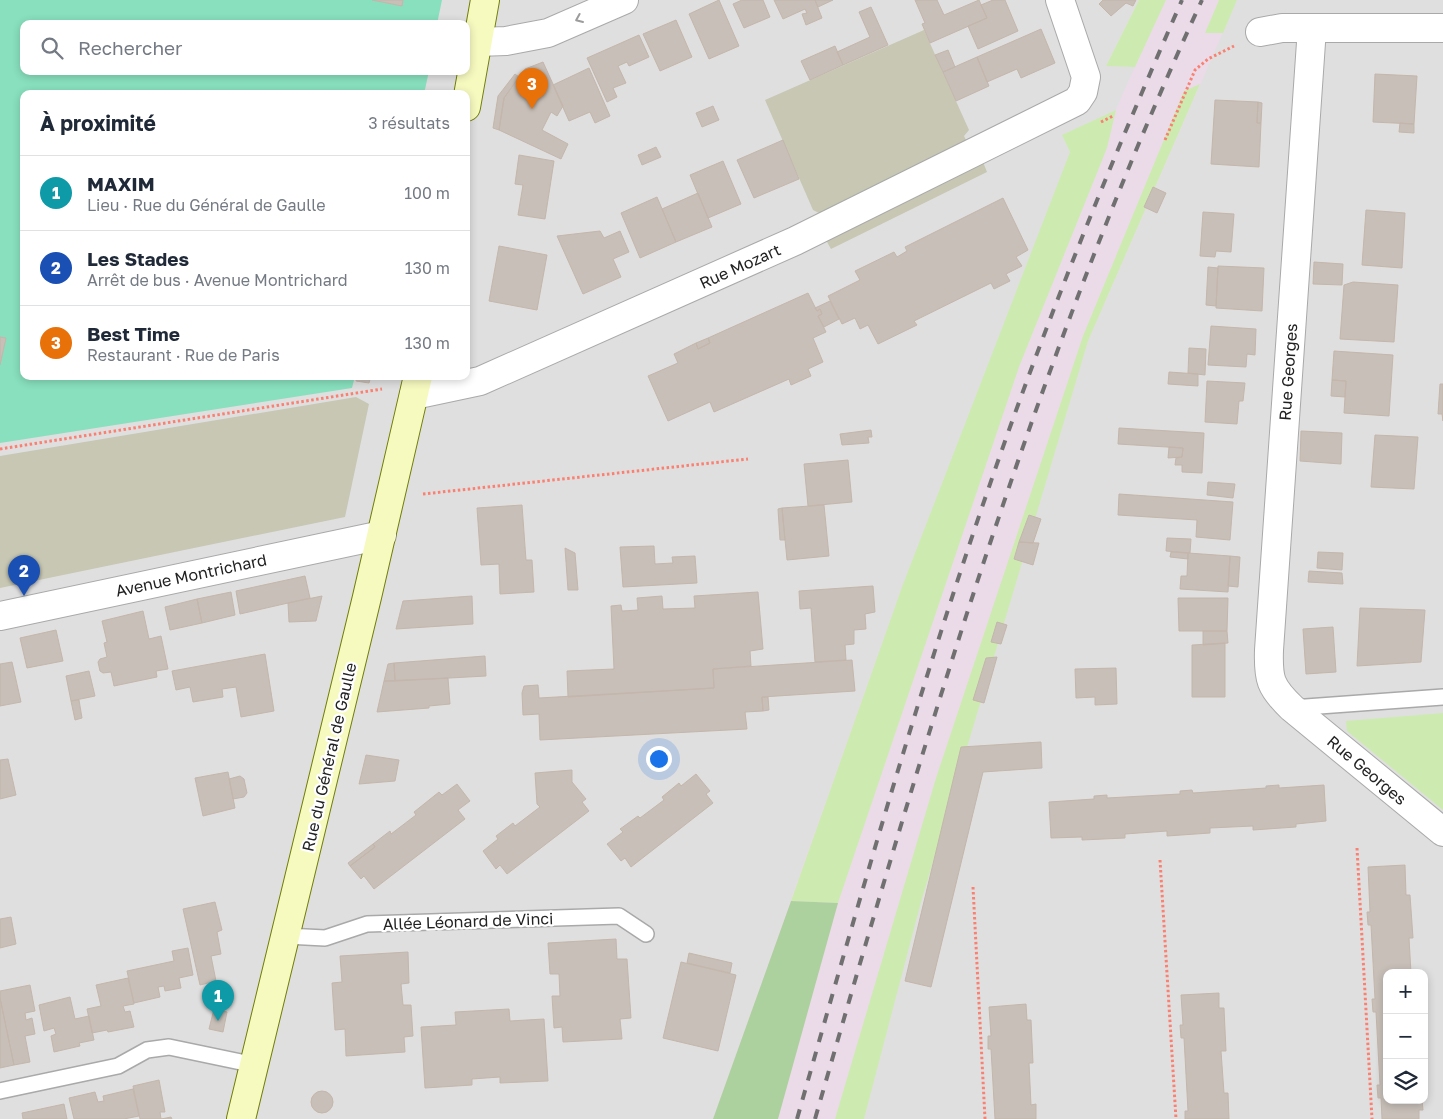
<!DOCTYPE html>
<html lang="fr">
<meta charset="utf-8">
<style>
:root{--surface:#fff;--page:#f6f6f7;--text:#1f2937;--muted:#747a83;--line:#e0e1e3;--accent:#0f766e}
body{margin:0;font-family:"Golos Text",sans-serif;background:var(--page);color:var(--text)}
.controls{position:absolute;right:15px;bottom:15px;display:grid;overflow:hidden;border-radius:10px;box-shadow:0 2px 8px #0003}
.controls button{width:45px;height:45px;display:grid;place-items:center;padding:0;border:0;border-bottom:1px solid var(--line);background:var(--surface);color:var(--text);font:25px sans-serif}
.you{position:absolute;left:658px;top:758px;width:18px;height:18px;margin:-12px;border:4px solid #fff;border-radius:50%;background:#1a73e8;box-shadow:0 0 0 8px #1a73e833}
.badge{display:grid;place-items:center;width:32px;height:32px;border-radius:50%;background:var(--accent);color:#fff;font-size:16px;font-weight:700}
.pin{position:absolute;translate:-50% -41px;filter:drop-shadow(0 1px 2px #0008)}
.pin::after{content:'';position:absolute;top:26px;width:18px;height:15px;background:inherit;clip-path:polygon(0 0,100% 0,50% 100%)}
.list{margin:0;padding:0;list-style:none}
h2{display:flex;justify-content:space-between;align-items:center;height:65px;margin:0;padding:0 20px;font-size:21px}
h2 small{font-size:16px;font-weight:400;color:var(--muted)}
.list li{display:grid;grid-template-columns:32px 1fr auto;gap:15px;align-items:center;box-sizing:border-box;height:75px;padding:0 20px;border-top:1px solid var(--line)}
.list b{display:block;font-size:19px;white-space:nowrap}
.list p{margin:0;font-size:16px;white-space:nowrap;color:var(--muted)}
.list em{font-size:16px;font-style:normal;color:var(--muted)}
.icon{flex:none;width:28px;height:28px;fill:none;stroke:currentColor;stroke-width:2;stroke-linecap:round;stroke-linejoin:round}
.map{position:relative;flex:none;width:1443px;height:1119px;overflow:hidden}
.search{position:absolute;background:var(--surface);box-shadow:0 2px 8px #0003;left:20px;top:20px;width:450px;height:55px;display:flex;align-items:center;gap:12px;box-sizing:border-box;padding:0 18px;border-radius:10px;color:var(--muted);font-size:19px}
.panel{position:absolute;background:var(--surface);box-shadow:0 2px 8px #0003;left:20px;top:90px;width:450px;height:290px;border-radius:10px}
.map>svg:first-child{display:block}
</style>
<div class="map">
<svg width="1443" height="1119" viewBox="0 0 1443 1119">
<rect width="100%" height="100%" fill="#f2efe9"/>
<path fill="#e0dfdf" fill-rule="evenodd" d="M0,0h1443v1119h-1443zM24,24h442v47h-442zM24,94h442v282h-442zM1387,973h37v127h-37z"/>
<path fill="#ebdbe8" d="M1139,0h98l-149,341 -173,555 -58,223h-144l189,-532 233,-520 -29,-1z"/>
<path fill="#c7c7b4" d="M924,30l45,100 -5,6 8,16 9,5 6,15 -156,77 -5,-9 -5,-26 -8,-4 -48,-110z
M356,397l13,7 -24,113 -345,71v-132z"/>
<path fill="#cdebb0" d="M1139,0h27l-31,67 -29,-1z
M1219,0h18l-14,33h-18z
M1200,84l-112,257 -167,561 -57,217h-29l101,-341 147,-442 101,-245z
M1116,110l-9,38 -88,219 -181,536 -47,-2 111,-314 168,-435 -8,-17z
M1443,713v97l-96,-79 -1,-10z"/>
<path fill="#add19e" d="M791,901l47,2 -60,216h-65z"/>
<path fill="#88e0be" d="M0,0h442l-5,24h-413v47h405l-5,23h-400v282h331l-3,12 -352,55z"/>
<path fill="#c7bfb8" stroke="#c4b6ab" d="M372,0h31l-1,6z
M719,0l20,46 -30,13 -20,-45z
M742,0h21l7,17 -26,11 -11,-24z
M774,0h41l7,18 -16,7 -4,-11 5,-1 -2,-4 -22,10z
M815,0h18l-15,7z
M915,0h22l7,15 35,-15 8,18 -57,25 -8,-19 3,-1z
M993,0h12l13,31 -40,18 -10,-23 19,-8 -6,-13z
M1103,0h33l-3,6 -7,-3 -15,13 -12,-12z
M871,7l17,38 -45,20 -6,-13 33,-15 -11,-25z
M676,20l16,37 -32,14 -17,-37z
M1041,29l14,34 -34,15 -4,-9 -30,13 -10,-25z
M639,35l10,22 -20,9 -2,-4 -9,4 8,17 -13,5 4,9 -10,5 -20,-44z
M835,46l8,19 -33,15 -9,-19z
M948,50l7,17 -12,5 -8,-17z
M977,57l12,29 -33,15 -13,-29z
M543,62l20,44 -6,10 -6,-4 -9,18 26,14 -7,15 -62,-29 5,-32 21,-29z
M589,68l21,48 -15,7 -5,-11 -21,9 -16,-36z
M515,74l4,3 -15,21 -5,32 -6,-2 5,-32z
M1375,74l42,2 -3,48 -41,-2z
M1215,100l43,2 -1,21h4l-2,44 -48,-3z
M1258,102l4,1 -1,20h-4z
M713,106l6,14 -17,7 -6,-14z
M1400,123l14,1v9l-15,-1z
M783,140l16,39 -45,19 -17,-38z
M656,147l5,10 -19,8 -4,-10z
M519,155l35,6 -9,58 -27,-4 5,-30 -8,-1z
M723,161l18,43 -33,14 -18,-43z
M1153,187l13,6 -9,20 -13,-6z
M698,193l14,34 -36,15 -14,-33z
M657,197l19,45 -36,16 -19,-45z
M1003,198l25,52 -12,7 6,9 -16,8 4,7 -16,8 -3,-6 -77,38 3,4 -39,19 -10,-19 -8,4 -5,-11 -13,6 -14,-28 32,-16 -5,-9 39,-19 3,5 10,-6 -2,-4z
M1366,210l39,3 -3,55 -40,-3z
M1203,212l31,2 -3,38 -15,-1 -1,6 -15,-1z
M600,231l4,7 16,-7 9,21 -16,7 8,18 -38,17 -26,-58z
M499,246l48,9 -10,55 -48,-9z
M1314,262l29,2 -1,21 -29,-1z
M1218,266l46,2 -2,43 -46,-3z
M1208,267l10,1 -2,38 -10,-1z
M1353,282l45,3 -4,57 -54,-3 4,-54z
M808,293l9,18 3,-2 2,5 -4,2 8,16 -13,6 10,24 -15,7 3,7 -20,9 -2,-6 -75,33 -4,-10 -42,19 -20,-45 30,-13 -4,-9 22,-11 2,6 12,-6 -2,-5z
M830,301l9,18 -15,8 -6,-11 4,-2 -2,-5 -3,2 -2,-3z
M1211,326l45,3 -1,26 -8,-1 -1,13 -38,-2z
M0,337l6,1 -6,27z
M708,338l2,5 -12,6 -2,-6z
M1189,348l17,1 -1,26 -17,-2z
M1334,351l59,4 -4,61 -45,-3 2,-32 -14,-1z
M1169,372l29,2v12l-30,-2z
M357,376h14l-2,7 -13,-2z
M1332,380l14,1 -1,16 -14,-1z
M1207,381l38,2 -2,18h-4l-2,23 -32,-2z
M1440,384h3v37l-1,-7h-4z
M1119,428l85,5 -2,40 -20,-1v-7h-7l1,-7 6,-1 1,-9 -65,-4z
M871,430l1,7h-4l1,6 -27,2 -2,-11z
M1301,431l41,2 -1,31 -41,-3z
M1375,435l43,2 -4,52 -43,-2z
M1169,447l14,1 -1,9 -14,1z
M848,460l4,42 -44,4 -4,-42z
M1208,482l27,2 -2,14 -26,-3z
M1119,494l114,8 -3,38 -34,-3 1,-17 -79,-5z
M522,505l4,55h6l2,32 -34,2 -1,-30 -18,1 -4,-57z
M824,505l5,51 -42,4 -5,-52z
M782,508l3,32h-5l-2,-31z
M1029,515l12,4 -8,24 -14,-1z
M1167,538l24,1 -1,14 -24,-2z
M1019,542l20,1 -6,22 -19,-6z
M654,546l1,18 18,-1 -1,-6 23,-1 2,27 -74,4 -3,-40z
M565,548l10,5 3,37h-10z
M1171,552l17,1v6l-18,-2z
M1318,552l25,1 -1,17 -25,-2z
M1188,553l42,3 -2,36 -48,-3 1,-13h6z
M1230,556l10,1 -2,30 -10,-1z
M1309,571l33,2 1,11 -35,-2z
M305,576l5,22 -70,16 -4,-23z
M873,586l2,26 -10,2 1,15 -12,1v14l-9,1 1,15 -31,2 -4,-54 -11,1 -1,-18z
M231,592l4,23 -33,8 -5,-24z
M758,592l5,57 -13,2 1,15 -38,3 1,19 -146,9 -1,-26 47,-2 -3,-63 10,-1 1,6 16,-1 -1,-12 25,-2 1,13 32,-1 -1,-12z
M322,596l-6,25 -27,1 -1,-19z
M472,596l1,28 -77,5 7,-28z
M1178,598h50l-1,33h-48z
M197,599l5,24 -32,7 -5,-23z
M1360,608l65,2 -4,52 -64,4z
M143,611l6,28 12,-3 7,33 -12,2 1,6 -43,9 -3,-14 -8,1 -3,-2 -2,-9 2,-3 7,-2 -3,-14 3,-1 -5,-21z
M997,622l10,3 -6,19 -10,-2z
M1333,627l3,45 -30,2 -3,-45z
M56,630l7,31 -36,7 -7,-30z
M1203,631h24l1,12 -25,2z
M1225,643v54h-33v-52z
M265,654l9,57 -33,6 -5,-30 -14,2 1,8 -30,5 -3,-15 -14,3 -4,-19z
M485,656l1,20 -91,5 -1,-18z
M997,657l-13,46 -11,-3 13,-42z
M852,660l3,31 -93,6 1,14 -18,1 2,17 -207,11 -1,-26 -16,1 -1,-22 2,-7 14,-1 1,13 175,-10 -1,-19z
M12,662l9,40 -21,4v-42z
M394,663l1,18h-11l4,-17z
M1116,668l1,36 -22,1v-8l-19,1 -1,-29z
M89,671l6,25 -24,5 -5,-25z
M448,678l2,26 -21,2v2l-52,4 7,-31z
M762,697h6l1,13 -6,1z
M79,700l3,18 -7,2 -4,-19z
M1041,742l1,26 -59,4 -52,215 -26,-6 56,-234z
M366,755l33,5 -4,21 -36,3z
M8,759l8,36 -16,4v-39z
M572,770v12l14,17 -4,3 7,9 -82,63 -7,-9 -4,4 -13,-18 15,-12 -2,-3 17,-13 2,3 25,-19 -3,-3 -2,-31z
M228,772l7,36 -32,8 -8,-38z
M696,774l14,17 -4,3 7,9 -82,64 -6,-9 -4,3 -14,-17 16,-12 -3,-3 18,-13 2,2 24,-18 -2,-3 17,-14 2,3z
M240,776l4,3 3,14 -3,4 -11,2 -4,-20z
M457,784l13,17 -12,9 7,9 -91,70 -10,-13 -3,3 -11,-13 25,-19 -2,-3 17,-13 1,3 25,-19 -2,-3 25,-20 3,3z
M1279,785v3l45,-3 2,36 -30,3v3l-43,3v-4l-43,2v5l-43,3v-5l-42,3v4l-43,2v-3l-31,1 -2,-36 45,-3v-3l13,-1v3l73,-4v-3l12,-1 1,3 73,-5v-2z
M373,844l2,3 -25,19 -2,-3z
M1405,865l1,30h4l3,43h-4l2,35h-24v127h35l1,10h-4v9h-37l-1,-21h-3l-1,-13h3l-4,-73h-3l-1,-13h3l-4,-74h-3l-1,-13h3l-2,-45z
M215,902l7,28 -5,2 4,22 -10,2 5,25 -16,4 -17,-76z
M11,917l5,27 -16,4v-29z
M616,939l1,20h10l4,59 -11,1 2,20 -59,3 -1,-15 -8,1 -2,-32h8l-1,-22h-9l-2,-31z
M188,948l5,27 -14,3 2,10 -16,3 -1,-5 -6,1 2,10 -26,6 -7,-32 47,-10 -2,-10z
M408,952l1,31 -8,1 2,21h8l2,31 -9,1 1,15 -59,4 -1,-27 -10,1 -3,-47 10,-1 -2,-26z
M689,953l43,10 -2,10 -43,-10z
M681,962l55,13 -18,76 -55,-13z
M128,978l6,26 -11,2 2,6 5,-1 4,16 -26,5 -1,-2 -15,3 -5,-24 14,-3 -5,-21z
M30,985l5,26 -10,2 1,7 6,-2 3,16 -10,2 5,26 -16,3 -14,-67v-7z
M1219,993v15h5l2,43h-5l3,42h4l1,26h-44v-8h3l-4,-73h-3l-1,-13h3l-2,-30z
M70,997l5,22 14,-3 5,24 -15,3 1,3 -26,6 -3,-16 5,-2 -2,-6 -10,3 -5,-26z
M0,998l14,67 -14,3z
M1026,1004l1,16h4l2,43h-4l2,42 5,-1v15h-41l-4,-70h-3v-13h3l-2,-29z
M214,1009l13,3 -4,20 -14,-3z
M509,1009l1,12 34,-2 4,62 -48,2v-6l-28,2v6l-47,3 -4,-61 35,-2 -1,-13z
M159,1080l6,32h-5l1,7 10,-2 1,2h-32l-7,-33z
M133,1089l6,27 -15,3h-50l-5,-21 26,-6 3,10 6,-1 -1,-5z
M311 1102a11 11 0 1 1 22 0a11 11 0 1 1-22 0Z
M64,1104l3,15h-44l-1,-6z"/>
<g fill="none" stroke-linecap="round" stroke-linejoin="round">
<g stroke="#a9a9a9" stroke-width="18">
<path id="lane" d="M1292,708l151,-11
M286,936l39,2 42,-14 252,-8 27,18
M0,1091l118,-25 29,-16 22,-3 86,18"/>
</g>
<g stroke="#a9a9a9" stroke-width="30">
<path id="street" d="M1312,28l-43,622c-1,29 1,37 23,58l151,124
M1260,32l22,-4h161
M477,42l29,-1 42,-8 76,-33
M414,395l66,-14 315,-140 282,-140 6,-9 3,-15 -26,-77
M0,616l382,-81"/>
</g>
<g stroke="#707d05" stroke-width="30">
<path id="secondary" d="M466,107l19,-107
M241,1119l126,-522 51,-221"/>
</g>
<path stroke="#fa8072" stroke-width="3" stroke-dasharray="2.5 2.5" stroke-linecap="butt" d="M1101,122l12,-6
M1165,140l30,-70 13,-11 26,-13
M0,449l382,-60
M423,494l325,-35
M1357,848l15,271
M1160,860l16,259
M973,887l12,232"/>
<use href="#lane" stroke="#fff" stroke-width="15"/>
<use href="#street" stroke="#fff" stroke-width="28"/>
<use href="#secondary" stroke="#f7fabf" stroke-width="28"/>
<path stroke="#707070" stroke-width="4" stroke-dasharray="10 10" stroke-linecap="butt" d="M797,1119c71,-250 142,-501 232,-744 47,-127 99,-252 153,-375
M815,1119c109,-379 221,-760 387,-1119"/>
</g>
<defs><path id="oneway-chevron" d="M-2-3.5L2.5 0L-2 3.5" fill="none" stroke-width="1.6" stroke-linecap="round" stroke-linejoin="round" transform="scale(1.25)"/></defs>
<use stroke="#9c9c9c" href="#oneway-chevron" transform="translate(579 19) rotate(157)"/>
<g text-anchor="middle" stroke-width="4.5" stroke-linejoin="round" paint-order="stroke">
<g font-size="16" fill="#222" stroke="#fff">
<text transform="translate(740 266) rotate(-24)" y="6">Rue Mozart</text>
<text transform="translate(1288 372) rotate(-86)" y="6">Rue Georges</text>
<text transform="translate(191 575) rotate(-12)" y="6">Avenue Montrichard</text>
<text transform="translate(329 757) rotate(-77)" y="6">Rue du Général de Gaulle</text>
<text transform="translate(1367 770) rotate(40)" y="6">Rue Georges</text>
<text transform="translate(468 921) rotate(-2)" y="6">Allée Léonard de Vinci</text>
</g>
</g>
</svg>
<div class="controls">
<button>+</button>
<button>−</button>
<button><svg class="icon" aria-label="layers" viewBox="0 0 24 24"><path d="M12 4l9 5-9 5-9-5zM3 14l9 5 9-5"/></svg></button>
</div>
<div class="you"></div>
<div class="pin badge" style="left:218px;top:1021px;background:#0f9aa8">1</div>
<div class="pin badge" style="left:24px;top:596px;background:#1a4fb4">2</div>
<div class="pin badge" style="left:532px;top:109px;background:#e8710a">3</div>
<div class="search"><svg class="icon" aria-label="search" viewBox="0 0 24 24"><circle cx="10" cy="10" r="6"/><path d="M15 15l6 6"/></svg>Rechercher</div>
<section class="panel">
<h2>À proximité<small>3 résultats</small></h2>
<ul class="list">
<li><span class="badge" style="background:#0f9aa8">1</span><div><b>MAXIM</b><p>Lieu · Rue du Général de Gaulle</p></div><em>100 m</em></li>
<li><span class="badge" style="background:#1a4fb4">2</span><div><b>Les Stades</b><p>Arrêt de bus · Avenue Montrichard</p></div><em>130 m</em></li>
<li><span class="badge" style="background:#e8710a">3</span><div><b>Best Time</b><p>Restaurant · Rue de Paris</p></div><em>130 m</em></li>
</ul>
</section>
</div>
